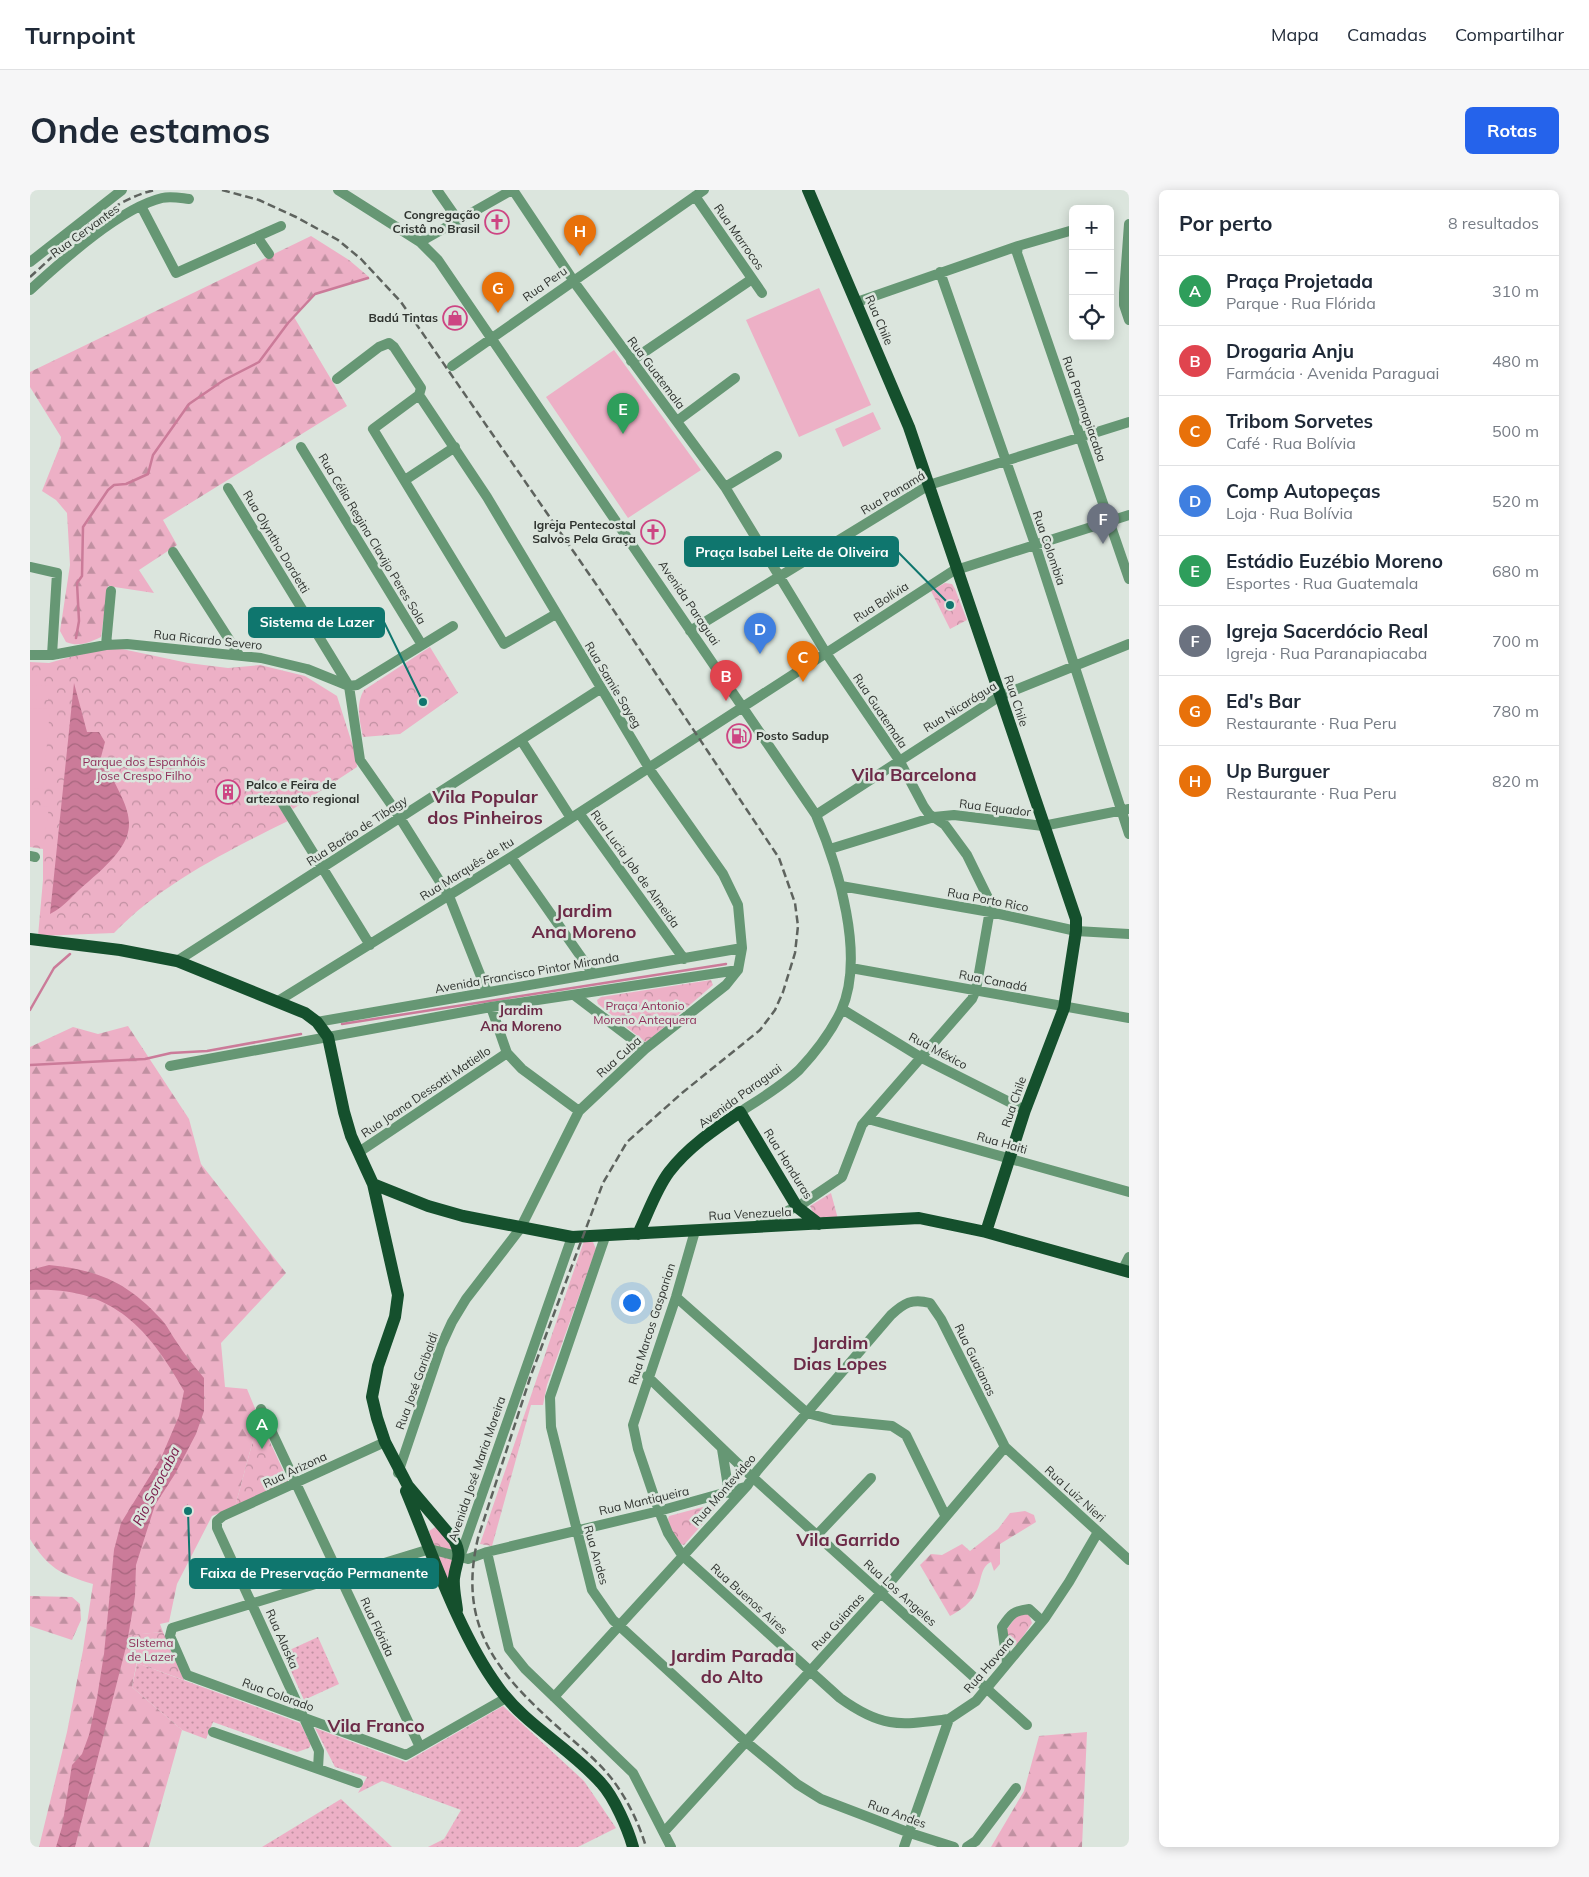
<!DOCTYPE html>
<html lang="pt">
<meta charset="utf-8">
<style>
:root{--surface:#fff;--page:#f6f6f7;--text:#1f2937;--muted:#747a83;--line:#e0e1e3;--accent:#2563eb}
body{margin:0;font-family:Mulish,sans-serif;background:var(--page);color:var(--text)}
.controls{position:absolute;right:15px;top:15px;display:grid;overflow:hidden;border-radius:8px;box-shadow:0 2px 12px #0003}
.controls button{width:45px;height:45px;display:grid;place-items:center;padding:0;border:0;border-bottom:1px solid var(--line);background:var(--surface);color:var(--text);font:25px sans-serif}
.you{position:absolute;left:601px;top:1112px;width:18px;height:18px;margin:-12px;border:4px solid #fff;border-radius:50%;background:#1a73e8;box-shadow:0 0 0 8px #1a73e833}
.badge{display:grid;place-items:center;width:32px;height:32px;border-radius:50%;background:var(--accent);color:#fff;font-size:16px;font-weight:700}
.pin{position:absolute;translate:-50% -41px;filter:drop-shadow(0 1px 2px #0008)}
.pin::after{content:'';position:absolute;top:26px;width:18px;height:15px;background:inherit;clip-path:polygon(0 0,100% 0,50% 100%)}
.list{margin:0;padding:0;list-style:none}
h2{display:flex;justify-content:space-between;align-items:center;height:65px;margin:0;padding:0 20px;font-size:21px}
h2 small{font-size:16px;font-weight:400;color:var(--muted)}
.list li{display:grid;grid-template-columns:32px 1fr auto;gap:15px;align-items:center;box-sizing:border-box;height:70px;padding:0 20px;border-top:1px solid var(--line)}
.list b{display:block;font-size:19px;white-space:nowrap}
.list p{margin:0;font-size:16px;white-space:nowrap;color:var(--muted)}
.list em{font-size:16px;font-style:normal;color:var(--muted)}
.icon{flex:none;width:28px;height:28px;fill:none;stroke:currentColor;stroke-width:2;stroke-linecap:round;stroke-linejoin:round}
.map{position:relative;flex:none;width:1099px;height:1657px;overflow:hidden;border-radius:8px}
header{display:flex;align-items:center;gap:30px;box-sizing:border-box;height:70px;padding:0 25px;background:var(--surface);border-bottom:1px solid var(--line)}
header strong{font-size:24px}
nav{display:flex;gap:28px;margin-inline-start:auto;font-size:18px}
.intro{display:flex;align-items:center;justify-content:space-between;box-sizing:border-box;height:120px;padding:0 30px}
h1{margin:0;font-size:35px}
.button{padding:12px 22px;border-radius:8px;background:var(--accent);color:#fff;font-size:18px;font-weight:700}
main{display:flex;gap:30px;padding:0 30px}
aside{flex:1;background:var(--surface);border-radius:8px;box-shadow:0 2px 12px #0003}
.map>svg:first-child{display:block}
</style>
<header>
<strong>Turnpoint</strong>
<nav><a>Mapa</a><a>Camadas</a><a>Compartilhar</a></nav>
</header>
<div class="intro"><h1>Onde estamos</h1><a class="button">Rotas</a></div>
<main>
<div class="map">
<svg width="1099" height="1657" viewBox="0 0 1099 1657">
<defs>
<pattern id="grass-dots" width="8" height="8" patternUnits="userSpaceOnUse" patternTransform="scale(1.25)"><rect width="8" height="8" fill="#edb0c6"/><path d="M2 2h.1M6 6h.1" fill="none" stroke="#c090a1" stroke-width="1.8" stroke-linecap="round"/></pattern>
<pattern id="forest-firs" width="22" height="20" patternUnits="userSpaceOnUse" patternTransform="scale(1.25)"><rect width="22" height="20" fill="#edb0c6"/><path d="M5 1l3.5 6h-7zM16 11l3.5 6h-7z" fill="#c090a1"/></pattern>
<pattern id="park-crowns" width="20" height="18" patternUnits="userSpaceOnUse" patternTransform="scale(1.25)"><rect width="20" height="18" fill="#edb0c6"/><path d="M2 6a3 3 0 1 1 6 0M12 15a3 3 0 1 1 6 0" fill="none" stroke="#c090a1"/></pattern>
<pattern id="water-waves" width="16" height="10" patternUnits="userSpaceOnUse" patternTransform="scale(1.25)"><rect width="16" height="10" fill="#cb7b99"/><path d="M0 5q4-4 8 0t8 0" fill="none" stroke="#a5657d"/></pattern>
</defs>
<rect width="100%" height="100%" fill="#dbe5dd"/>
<path fill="url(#grass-dots)" d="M288,1447l21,47 -35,16 -21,-47z
M107,1473l163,60 11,21 -2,4 -12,4 -84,-30 -7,17 -24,-9 -50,-43z
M473,1516l81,75 32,47 -38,19h-150l16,-8 17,-29 -79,-29 -24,12 9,-16 -32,-10 -20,-39 91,34z
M311,1609l51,48h-130z"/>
<path fill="url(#forest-firs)" d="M281,46l38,24 20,17 -54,17 -21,23 53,89 -184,114 14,25 -38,25 15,23 -46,-7 -7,51c-12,6 -23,10 -35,5l-6,-11 10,-66 -3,-52 -11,-13 -14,-9 18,-45 1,-9 -31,-50v-15z
M98,836l61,93 12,45 85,109 -65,70 4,44 22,2 12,29 -24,89 -23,9 -35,68 -8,38 -9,2 3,8 -21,2 -10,53 50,43 -33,117h-110l28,-115 16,-82 10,-66c-33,-10 -45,-16 -63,-45v-492l43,-20 25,7z
M995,1321l9,4 2,7 -36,22v20l-6,7 -3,-9c-11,5 -9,19 -15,30 -5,11 -15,18 -26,24l-30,-51 11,-11 11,1 20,-11 8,7 28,-22 12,-16z
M0,1406l42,1 8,7 1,16 -9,20 -42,-14z
M1057,1542l-5,115h-91l33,-56 15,-55z"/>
<path fill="url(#park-crowns)" d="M915,393l7,1 3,5 12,31 -17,9 -19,-38z
M78,456l80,17 40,5 32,-3 45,11 32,20 19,60 1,11 -64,42 -8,-10 -8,5 11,17c-61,30 -126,62 -174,112l-76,3 5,-56v-31l-13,-2v-185l19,1z
M400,457l28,46 -58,41 -37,3c-3,-16 -8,-32 1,-47z
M681,790l2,5 -64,55 -4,2 -47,-38 -1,-4 4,-3z
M801,1003l7,26 -22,-1 -6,-12z
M554,1051l9,1 3,7 -49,136 -4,20h-12l-39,141 -12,-2z
M229,1228l29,63 -53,26z
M680,1315l4,3v3l-30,34 -4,-1 -9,-12 -3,-13 1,-3z
M407,1336l17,21 -3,48 -22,-64z
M990,1422l9,2 3,9 -14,21 -7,3 -4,-5 -1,-12z
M133,1442l21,48 -61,-22 5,-23z"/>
<path fill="#edb0c6" d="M789,98l52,117 -72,32 -53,-117z
M584,160l87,120 -73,48 -82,-121z
M843,222l8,17 -38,18 -8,-18z
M0,495l18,1v14l-18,-1z
M0,518l20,1 -7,80 -13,-1z
M0,615l19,2 -5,34 -14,-2z"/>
<path fill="url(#water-waves)" d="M44,493l13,49h12l6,10 -4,15c32,61 47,74 -13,125 -14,11 -22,24 -38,32z
M19,1075c49,5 78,17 112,54 6,6 10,15 15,22 8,13 18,25 28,37v33l-8,23 -21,40 -20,31 -19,60 -1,31 -8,47 -52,204h-19l6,-20 10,-62 10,-11 7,-19 8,-37 7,-44 10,-104 7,-27 40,-65 18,-42 5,-25c-37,-66 -74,-105 -154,-101v-20z"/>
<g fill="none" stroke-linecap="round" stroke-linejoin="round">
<path stroke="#cb7b99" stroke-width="2.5" d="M46,448l3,-17 -2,-38 5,-7 1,-49 25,-37 6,-5 12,-1 22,-10 5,-19 36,-51 35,-24 35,-18 29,-39 27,-29 53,-16
M0,820l24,-42 16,-14
M312,834l384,-60
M0,875l115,-6 26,-6 36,-2 94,-17"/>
<path stroke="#669774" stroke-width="10" d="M308,0l82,52 18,18 378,555c22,52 50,141 25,196 -10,21 -26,42 -42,59 -17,16 -39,29 -59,42
M407,0l21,30
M483,0l64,96 148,201 101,166 73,107 25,47 5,7 16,11 22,30 24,49 -15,86 -4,9 -110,126 -20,52 -40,27 -44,21
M665,6l67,97
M111,16l35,67 105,-47
M1099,34l-5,69v12l5,15
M228,48l11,16
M390,52l92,-52
M988,56l-1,7 112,326
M0,72l92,-72
M910,82l95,272 94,290
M0,100c32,-29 90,-82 132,-92 9,-2 18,0 27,1
M827,112l161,-56 55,-16
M601,171l121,-82
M422,176l252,-176
M307,189l42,-32 10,-4 5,4 27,41 -2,7 -46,34 131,215 52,-30
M647,231l58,-43
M271,257l121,198
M375,290l50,-33
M695,297l52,-31
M198,298l121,198 11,74 35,50 54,86 38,96
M143,362l66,103
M0,377l27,6 -5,82
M660,441l239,-146 200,-63
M76,455l5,-54
M0,465h22l54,-10 21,-1 134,14 46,11 42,17 8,-1 96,-59
M491,550l50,78
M253,614l87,141
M549,623l105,146
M786,625l184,-119 129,-52
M800,659l104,-32 20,-2 89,11 86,-17
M0,666l5,1
M481,667l82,117
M811,696l149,26 86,19 53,3
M147,771l423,-272
M821,778l278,50
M544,805l71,54
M248,811l233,-144 442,-286 176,-56
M461,817l16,46 15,16 57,42
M812,819l80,49 103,52
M287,832l425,-74
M140,876l321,-59 247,-37
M838,929l261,73
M329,962l148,-99
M665,1041l-19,66 -43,128 5,24 21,62 9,22 14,22 158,143c43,31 60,27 109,21
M575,1047l-55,160 1,30 41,163 21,30 132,121 52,43 24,15 89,34 44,14
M1093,1079l6,-12
M646,1107l131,116 26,7 59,6 14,9 39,80
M617,1186l102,98 278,251
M231,1219l159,338
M692,1259l7,44
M368,1283l43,-127 11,-24 14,-23 54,-70 59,-118 66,-62 81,-64 12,-15 4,-22 -4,-43 -15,-31 -71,-101 -165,-276 -68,-102
M787,1345l54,-57
M457,1362l172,-41 86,-24
M430,1367l112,-320
M977,1473l-5,-36c9,-13 11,-16 27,-18l13,12
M524,1507l193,-211 10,-15 134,-156c13,-12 21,-17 39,-12l11,16 64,128 124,113
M476,1508l-100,57 -219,-80 -17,-39 2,-8 258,-79 38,10 19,-7 22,97 16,20 108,104 38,74
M183,1542l145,51
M288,1578l1,-17 -102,-223v-7l6,-5 162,-74
M634,1642l217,-239 124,-146
M874,1657l45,-128 27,-18 69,-83 24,-36 29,-50
M937,1657l9,-6 40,-53"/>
<path stroke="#15502d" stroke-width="12" d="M778,0l101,237 167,492v12l-12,77 -39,102 -39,122
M0,749l90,11 57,11 128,52 12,9 11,15 16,75 7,24 22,48 25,111 -3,22 -17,49 -6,31 5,21 8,24 23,44 46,54c9,17 2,21 0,38 -1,10 2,22 3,32
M343,994l55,22 35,10 109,21 347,-19 67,14 143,40
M608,1044c10,-20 17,-43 31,-62 19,-25 46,-43 71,-60l57,95 22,17
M376,1301c26,62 53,143 92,196 27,38 72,61 103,96 13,14 27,46 32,64"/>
<path stroke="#5e635e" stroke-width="2.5" stroke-dasharray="8 4" stroke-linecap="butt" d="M192,0l37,10 37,17 42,23 23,19 40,43 197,285 181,271 16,45 3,23 -3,27 -12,39 -8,18 -15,20 -78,63 -55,49 -24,41 -72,192 -53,163c-21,88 19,135 82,191 18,16 37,31 52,50 15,20 27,44 34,68
M0,87c35,-31 78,-77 125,-87"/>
</g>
<defs>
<g id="church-ring" transform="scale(1.25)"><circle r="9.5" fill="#dbe5dd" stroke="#cd4583" stroke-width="1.5"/><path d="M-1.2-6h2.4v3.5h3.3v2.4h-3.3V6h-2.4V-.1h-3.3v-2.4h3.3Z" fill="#cd4583"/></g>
<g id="shop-ring" transform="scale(1.25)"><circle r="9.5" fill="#dbe5dd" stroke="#cd4583" stroke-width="1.5"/><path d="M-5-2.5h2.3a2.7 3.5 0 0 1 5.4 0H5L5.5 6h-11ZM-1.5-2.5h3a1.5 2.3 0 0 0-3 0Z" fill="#cd4583"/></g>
<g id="fuel-ring" transform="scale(1.25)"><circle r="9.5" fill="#dbe5dd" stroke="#cd4583" stroke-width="1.5"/><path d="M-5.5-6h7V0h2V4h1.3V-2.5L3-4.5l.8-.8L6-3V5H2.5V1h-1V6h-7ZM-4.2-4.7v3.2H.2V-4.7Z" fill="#cd4583"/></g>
<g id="building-ring" transform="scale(1.25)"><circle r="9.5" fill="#dbe5dd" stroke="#cd4583" stroke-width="1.5"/><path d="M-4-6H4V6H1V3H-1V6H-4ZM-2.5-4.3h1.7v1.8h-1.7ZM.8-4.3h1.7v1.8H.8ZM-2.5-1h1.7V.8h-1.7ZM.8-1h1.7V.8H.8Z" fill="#cd4583"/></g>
</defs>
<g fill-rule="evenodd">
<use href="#church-ring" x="467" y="32"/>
<use href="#shop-ring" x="425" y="128"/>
<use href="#church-ring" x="623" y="342"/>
<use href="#fuel-ring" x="709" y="546"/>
<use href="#building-ring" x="198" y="602"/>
</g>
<g text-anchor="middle" stroke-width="5" stroke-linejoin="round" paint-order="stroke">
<g font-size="12" font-weight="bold" fill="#2f332f" stroke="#dbe5dd" text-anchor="end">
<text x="450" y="29">Congregação<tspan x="450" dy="14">Cristâ no Brasil</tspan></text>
<text x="408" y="132">Badú Tintas</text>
<text x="606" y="339">Igreja Pentecostal<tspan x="606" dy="14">Salvos Pela Graça</tspan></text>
<text x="726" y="550" text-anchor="start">Posto Sadup</text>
<text x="216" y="599" text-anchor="start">Palco e Feira de<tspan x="216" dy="14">artezanato regional</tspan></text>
</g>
<g font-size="12" fill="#2f332f" stroke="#dbe5dd">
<text transform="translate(55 41) rotate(-36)" y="4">Rua Cervantes</text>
<text transform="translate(709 47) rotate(55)" y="4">Rua Marrocos</text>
<text transform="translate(515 94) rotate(-35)" y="4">Rua Peru</text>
<text transform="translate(849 130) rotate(67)" y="4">Rua Chile</text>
<text transform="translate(626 183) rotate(53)" y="4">Rua Guatemala</text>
<text transform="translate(1054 219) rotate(71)" y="4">Rua Paranapiacaba</text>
<text transform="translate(863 303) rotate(-31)" y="4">Rua Panamá</text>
<text transform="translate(342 349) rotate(59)" y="4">Rua Célia Regina Clavijo Peres Sola</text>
<text transform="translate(246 352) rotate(59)" y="4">Rua Olyntho Dordetti</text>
<text transform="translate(1019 358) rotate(71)" y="4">Rua Colombia</text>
<text transform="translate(851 412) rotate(-33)" y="4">Rua Bolívia</text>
<text transform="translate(659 413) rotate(56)" y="4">Avenida Paraguai</text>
<text transform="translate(178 450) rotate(6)" y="4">Rua Ricardo Severo</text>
<text transform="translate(583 495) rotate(59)" y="4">Rua Samie Sayeg</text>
<text transform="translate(986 511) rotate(72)" y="4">Rua Chile</text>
<text transform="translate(930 517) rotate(-32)" y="4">Rua Nicarágua</text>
<text transform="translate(850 521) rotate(56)" y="4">Rua Guatemala</text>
<text transform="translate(965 618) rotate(7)" y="4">Rua Equador</text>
<text transform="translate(327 641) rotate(-33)" y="4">Rua Barão de Tibagy</text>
<text transform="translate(437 679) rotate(-32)" y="4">Rua Marquês de Itu</text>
<text transform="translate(605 679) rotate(54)" y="4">Rua Lucia Job de Almeida</text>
<text transform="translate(958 710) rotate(11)" y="4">Rua Porto Rico</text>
<text transform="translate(497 783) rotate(-10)" y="4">Avenida Francisco Pintor Miranda</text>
<text transform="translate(963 791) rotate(11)" y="4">Rua Canadá</text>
<text transform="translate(908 861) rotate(28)" y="4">Rua México</text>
<text transform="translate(589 867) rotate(-42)" y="4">Rua Cuba</text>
<text transform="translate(396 902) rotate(-34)" y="4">Rua Joana Dessotti Matiello</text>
<text transform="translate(710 906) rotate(-36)" y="4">Avenida Paraguai</text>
<text transform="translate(984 912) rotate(-71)" y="4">Rua Chile</text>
<text transform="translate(972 953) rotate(16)" y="4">Rua Haiti</text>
<text transform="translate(758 974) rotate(58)" y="4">Rua Honduras</text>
<text transform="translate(720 1024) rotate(-3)" y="4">Rua Venezuela</text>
<text transform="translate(622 1134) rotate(-72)" y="4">Rua Marcos Gasparian</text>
<text transform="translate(945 1170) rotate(64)" y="4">Rua Guaianas</text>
<text transform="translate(387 1191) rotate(-70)" y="4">Rua José Garibaldi</text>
<text transform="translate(447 1279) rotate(-71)" y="4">Avenida José Maria Moreira</text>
<text transform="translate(265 1280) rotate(-25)" y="4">Rua Arizona</text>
<text transform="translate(694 1300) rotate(-49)" y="4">Rua Montevideo</text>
<text transform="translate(1045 1304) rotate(42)" y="4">Rua Luiz Nieri</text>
<text transform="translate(614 1311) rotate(-13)" y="4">Rua Mantiqueira</text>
<text transform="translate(566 1365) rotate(74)" y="4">Rua Andes</text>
<text transform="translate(870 1403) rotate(42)" y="4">Rua Los Angeles</text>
<text transform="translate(719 1409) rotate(42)" y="4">Rua Buenos Aires</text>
<text transform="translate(808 1432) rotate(-48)" y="4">Rua Guianas</text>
<text transform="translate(347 1437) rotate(65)" y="4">Rua Flórida</text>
<text transform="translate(252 1449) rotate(66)" y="4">Rua Alaska</text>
<text transform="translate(959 1475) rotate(-49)" y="4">Rua Havana</text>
<text transform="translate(248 1505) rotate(20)" y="4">Rua Colorado</text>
<text transform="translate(867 1624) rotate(20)" y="4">Rua Andes</text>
</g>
<g font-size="12" fill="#8f2f5a" stroke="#dbe5dd">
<text x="114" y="576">Parque dos Espanhóis<tspan x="114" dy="14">Jose Crespo Filho</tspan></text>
<text x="615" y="820">Praça Antonio<tspan x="615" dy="14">Moreno Antequera</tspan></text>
<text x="121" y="1457">SIstema<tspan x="121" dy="14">de Lazer</tspan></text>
</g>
<g font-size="14" font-weight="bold" fill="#6c2a47" stroke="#dbe5dd">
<text x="491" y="825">Jardim<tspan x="491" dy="16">Ana Moreno</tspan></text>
</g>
<g font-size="14" font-style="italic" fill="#781948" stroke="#dbe5dd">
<text transform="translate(126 1296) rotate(-63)" y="5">Rio Sorocaba</text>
</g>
<g font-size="18" font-weight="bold" fill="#6c2a47" stroke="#dbe5dd">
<text x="884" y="591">Vila Barcelona</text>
<text x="455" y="613">Vila Popular<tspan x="455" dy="21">dos Pinheiros</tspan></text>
<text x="554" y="727">Jardim<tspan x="554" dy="21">Ana Moreno</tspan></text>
<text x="810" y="1159">Jardim<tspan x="810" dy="21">Dias Lopes</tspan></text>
<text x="818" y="1356">Vila Garrido</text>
<text x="702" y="1472">Jardim Parada<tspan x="702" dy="21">do Alto</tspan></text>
<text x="346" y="1542">Vila Franco</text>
</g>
</g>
<path fill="none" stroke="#0f766e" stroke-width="2" d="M920 415L868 362M393 512L354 432M158 1321L160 1383"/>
<g fill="#0f766e" stroke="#dbe5dd" stroke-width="2">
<circle cx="920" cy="415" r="5"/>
<circle cx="393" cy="512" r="5"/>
<circle cx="158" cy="1321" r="5"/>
</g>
<g fill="#0f766e" stroke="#0f766e" stroke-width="2">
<rect x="655" y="347" width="213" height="29" rx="5"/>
<rect x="219" y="418" width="135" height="29" rx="5"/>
<rect x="160" y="1369" width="248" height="29" rx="5"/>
</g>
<g font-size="14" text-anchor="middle" font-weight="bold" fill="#fff">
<text x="762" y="367">Praça Isabel Leite de Oliveira</text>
<text x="287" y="437">Sistema de Lazer</text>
<text x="284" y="1388">Faixa de Preservação Permanente</text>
</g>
</svg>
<div class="controls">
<button>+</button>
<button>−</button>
<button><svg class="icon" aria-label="locate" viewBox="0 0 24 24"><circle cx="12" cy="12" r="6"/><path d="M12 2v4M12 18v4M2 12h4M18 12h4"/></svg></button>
</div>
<div class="you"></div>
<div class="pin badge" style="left:232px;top:1259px;background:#2e9e5b">A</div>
<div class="pin badge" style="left:696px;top:511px;background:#e0444e">B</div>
<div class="pin badge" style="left:773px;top:492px;background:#e8710a">C</div>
<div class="pin badge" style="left:730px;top:464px;background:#3f7fe0">D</div>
<div class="pin badge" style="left:593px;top:244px;background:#2e9e5b">E</div>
<div class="pin badge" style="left:1073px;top:354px;background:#6b7280">F</div>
<div class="pin badge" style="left:468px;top:123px;background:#e8710a">G</div>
<div class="pin badge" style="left:550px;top:66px;background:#e8710a">H</div>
</div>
<aside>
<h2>Por perto<small>8 resultados</small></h2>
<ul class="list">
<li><span class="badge" style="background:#2e9e5b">A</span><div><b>Praça Projetada</b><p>Parque · Rua Flórida</p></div><em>310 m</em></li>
<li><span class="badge" style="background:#e0444e">B</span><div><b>Drogaria Anju</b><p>Farmácia · Avenida Paraguai</p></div><em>480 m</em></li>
<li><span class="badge" style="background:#e8710a">C</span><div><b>Tribom Sorvetes</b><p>Café · Rua Bolívia</p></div><em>500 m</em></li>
<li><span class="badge" style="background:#3f7fe0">D</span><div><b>Comp Autopeças</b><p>Loja · Rua Bolívia</p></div><em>520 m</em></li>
<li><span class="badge" style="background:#2e9e5b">E</span><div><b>Estádio Euzébio Moreno</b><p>Esportes · Rua Guatemala</p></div><em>680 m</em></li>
<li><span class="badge" style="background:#6b7280">F</span><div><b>Igreja Sacerdócio Real</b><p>Igreja · Rua Paranapiacaba</p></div><em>700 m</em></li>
<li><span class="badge" style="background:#e8710a">G</span><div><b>Ed's Bar</b><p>Restaurante · Rua Peru</p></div><em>780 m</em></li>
<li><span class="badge" style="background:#e8710a">H</span><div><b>Up Burguer</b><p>Restaurante · Rua Peru</p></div><em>820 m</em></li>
</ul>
</aside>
</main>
